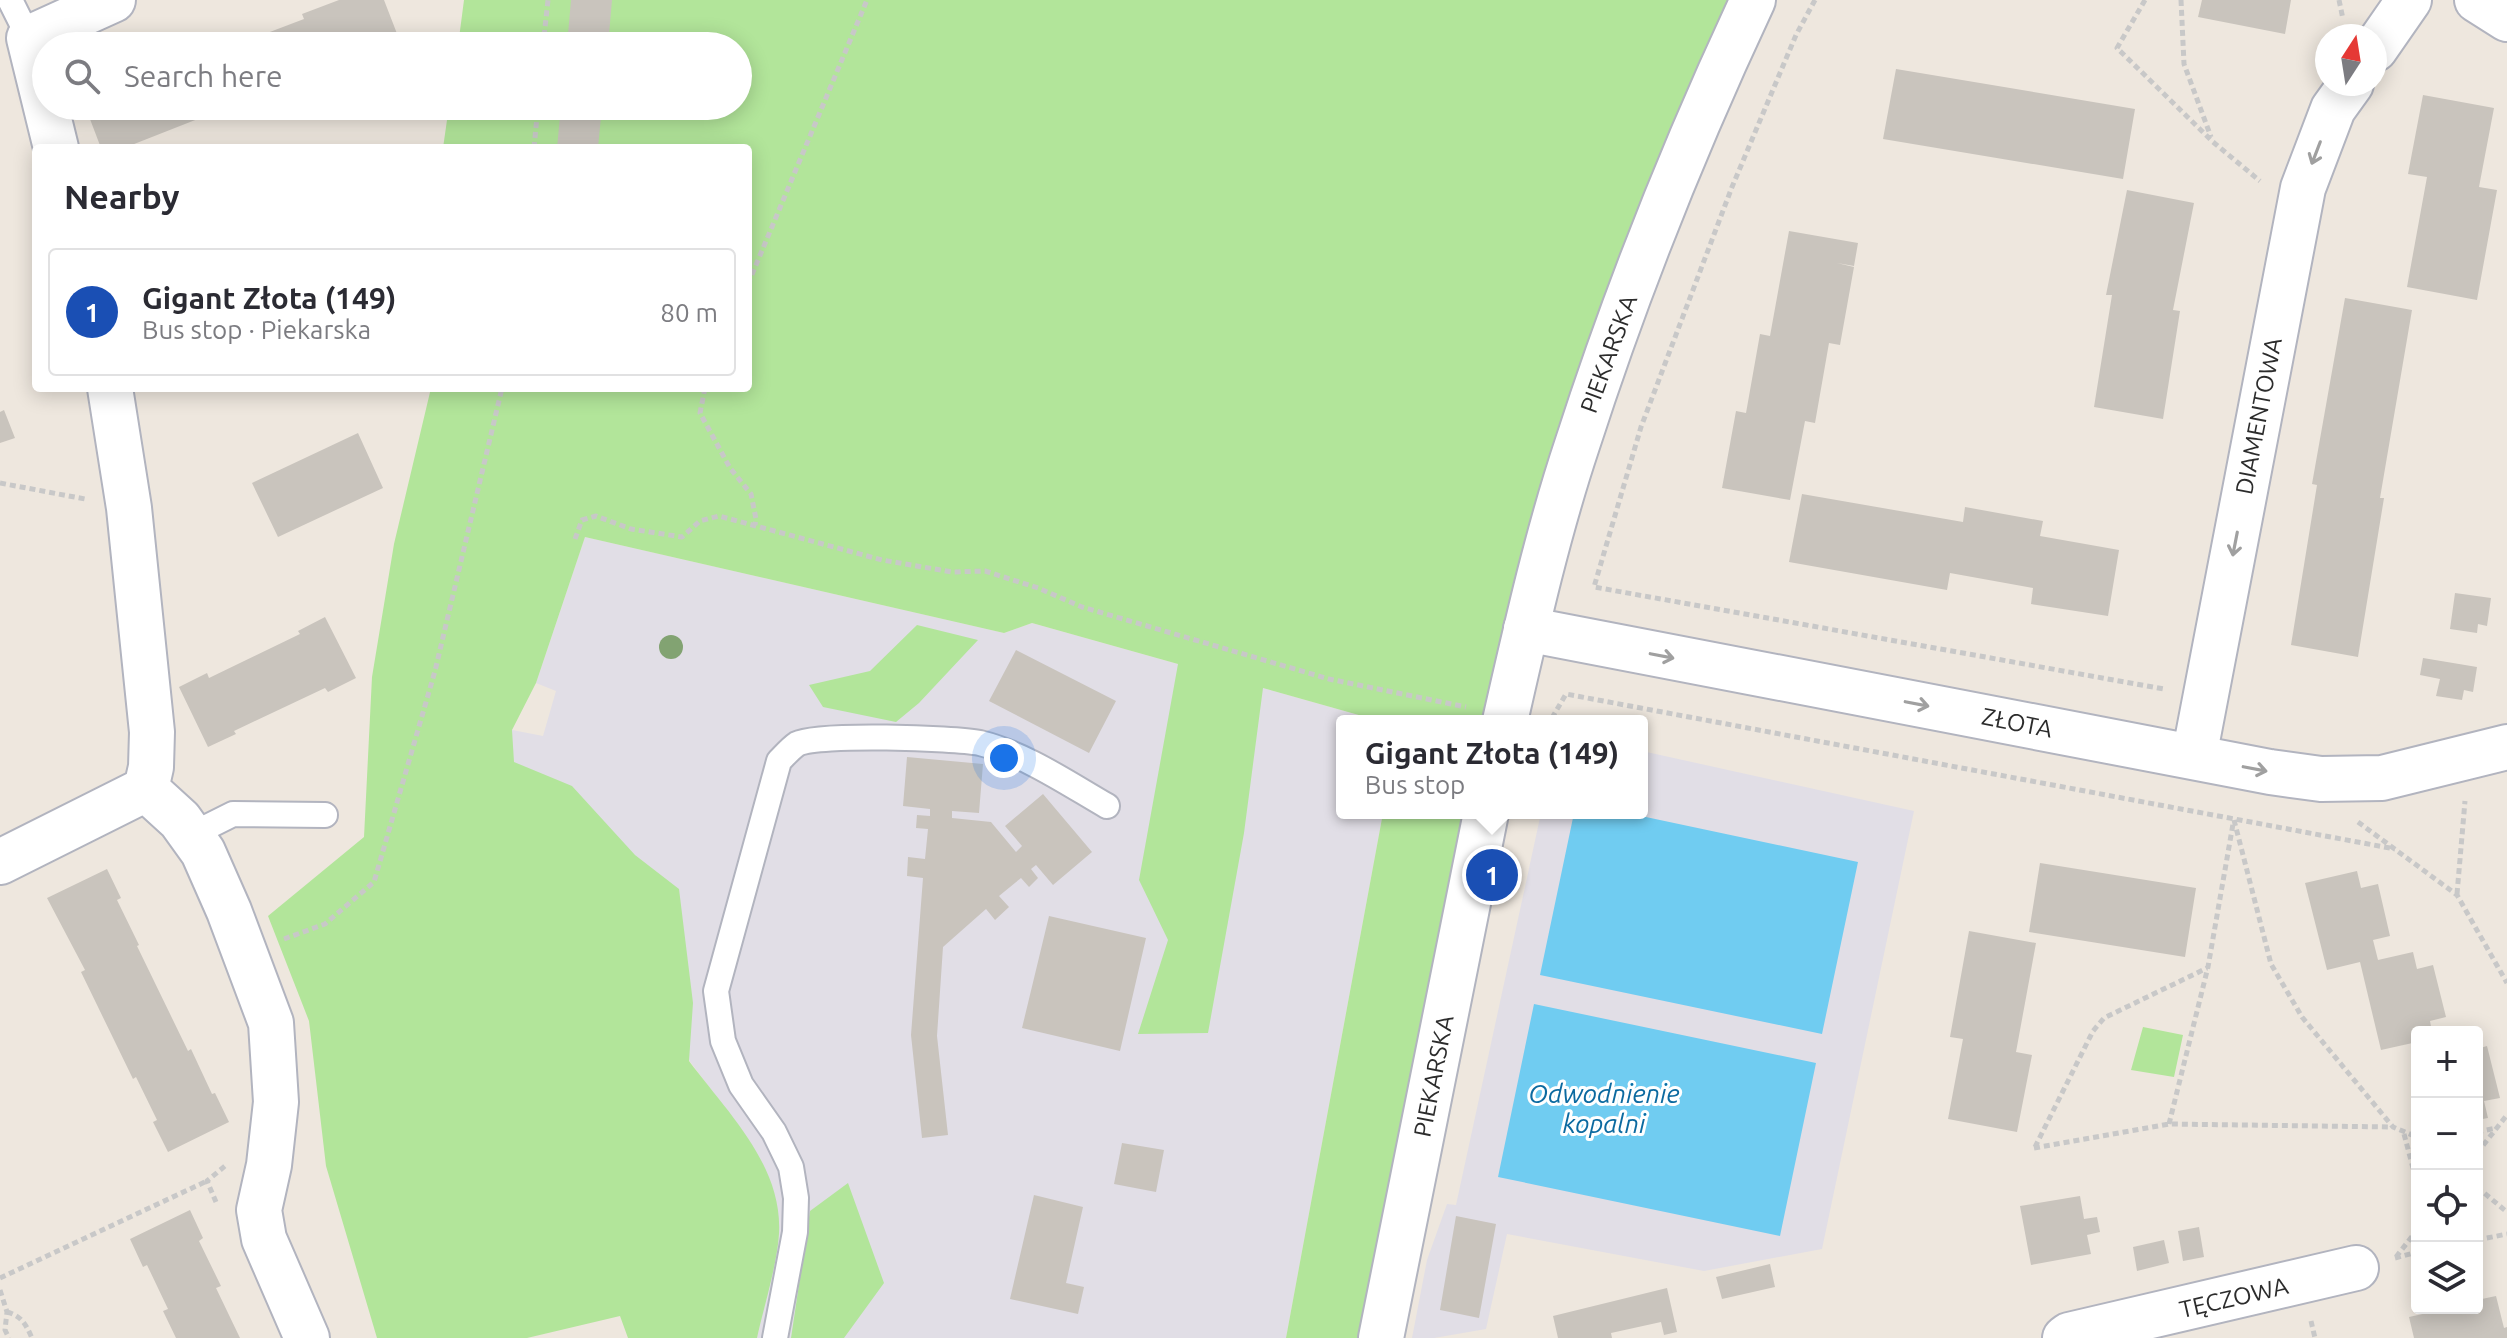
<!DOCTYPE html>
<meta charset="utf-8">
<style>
:root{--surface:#fff;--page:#f2f2f3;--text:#2b2b33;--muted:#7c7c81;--line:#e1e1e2;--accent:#b45309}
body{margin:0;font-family:Ubuntu,sans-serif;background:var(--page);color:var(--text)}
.controls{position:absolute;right:24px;bottom:24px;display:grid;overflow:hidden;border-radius:8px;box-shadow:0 4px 20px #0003}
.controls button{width:72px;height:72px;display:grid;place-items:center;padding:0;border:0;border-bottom:2px solid var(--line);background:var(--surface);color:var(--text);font:40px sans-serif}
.compass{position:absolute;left:2315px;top:24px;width:72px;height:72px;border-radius:50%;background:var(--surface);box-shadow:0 4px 20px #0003;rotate:12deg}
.you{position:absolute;left:1004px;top:758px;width:28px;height:28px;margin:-20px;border:6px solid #fff;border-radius:50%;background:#1a73e8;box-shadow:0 0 0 12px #1a73e833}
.badge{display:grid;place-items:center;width:52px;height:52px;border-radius:50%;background:var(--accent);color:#fff;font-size:26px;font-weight:700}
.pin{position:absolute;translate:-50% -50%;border:4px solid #fff;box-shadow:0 2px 8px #0006}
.popup{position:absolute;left:1336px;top:715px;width:312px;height:104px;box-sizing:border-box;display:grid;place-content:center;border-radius:8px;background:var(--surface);filter:drop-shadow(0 2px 6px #0005);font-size:26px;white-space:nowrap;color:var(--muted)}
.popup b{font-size:30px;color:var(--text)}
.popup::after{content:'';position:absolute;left:50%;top:100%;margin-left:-16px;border:16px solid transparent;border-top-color:var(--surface)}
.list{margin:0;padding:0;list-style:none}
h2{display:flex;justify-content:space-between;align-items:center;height:104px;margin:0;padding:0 32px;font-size:34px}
h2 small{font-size:26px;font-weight:400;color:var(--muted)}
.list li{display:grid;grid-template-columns:52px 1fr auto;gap:24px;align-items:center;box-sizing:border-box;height:128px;margin:0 16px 16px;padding:0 16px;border:2px solid var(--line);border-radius:8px}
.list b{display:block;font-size:30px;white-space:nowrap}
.list p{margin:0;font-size:26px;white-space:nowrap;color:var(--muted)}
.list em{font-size:26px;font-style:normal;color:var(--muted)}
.icon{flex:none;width:44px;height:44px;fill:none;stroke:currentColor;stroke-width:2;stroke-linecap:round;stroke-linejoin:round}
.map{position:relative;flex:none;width:2507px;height:1338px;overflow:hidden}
.search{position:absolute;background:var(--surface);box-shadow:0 4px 20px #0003;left:32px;top:32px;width:720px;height:88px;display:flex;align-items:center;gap:20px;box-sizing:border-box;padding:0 28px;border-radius:44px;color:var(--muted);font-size:30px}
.panel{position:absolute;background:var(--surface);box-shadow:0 4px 20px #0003;left:32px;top:144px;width:720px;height:248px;border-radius:8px}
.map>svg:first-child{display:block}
</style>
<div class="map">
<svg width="2507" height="1338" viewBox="0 0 2507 1338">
<rect width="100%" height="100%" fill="#eee7de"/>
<path fill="#e1dee6" d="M585,537l419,96 28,-10 348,98h-38v92h41l-97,525h-529l22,-104 -30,-93 -86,-116 -153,-128 2,-167 31,6 13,-45 -20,-8z
M1642,751l272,60 -92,438 -118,22 -197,-37 -21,95 -52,9h-22l15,-78 20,-56 9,1 85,-392h101z"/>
<path fill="#b2e59a" d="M464,0h1265l-64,145 -91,236 -69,244 -20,96h-105l-117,-33 -19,145 -36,200 -70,1 30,-94 -29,-60 39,-216 -146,-41 -28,10 -419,-96 -49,146 -24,47 2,32 58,24 63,69 44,34 14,114 -4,58c38,51 94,104 90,173 -2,31 -15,72 -22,104h-129l-8,-22 -93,22h-150l-51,-172 -17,-145 -41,-105 96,-79 8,-160 22,-133 37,-156h317v-240h-305l6,-42h289v-60h-280z
M917,625l61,15 -59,63 -23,19 -73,-15 -14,-22 61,-14z
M1383,813h83l-107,525h-73z
M2143,1027l40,8 -9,42 -43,-7z
M848,1183l36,100 -40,55h-53l19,-127z"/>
<path fill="#70ccf1" d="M1574,813h53l231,49 -36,172 -282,-59z
M1534,1004l282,59 -36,173 -282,-59z"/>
<path fill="#c9c4bd" d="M339,0h45l17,44 -168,2 71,-27 -2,-5z
M571,0h41l-4,46h-41z
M2202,0h89l-6,34 -87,-17z
M1896,69l239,40 -12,70 -240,-40z
M2423,95l71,13 -15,79 18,3 -20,110 -70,-13 20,-110 -19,-3z
M85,106h158l-28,11 -2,-4 -89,35h-23z
M561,106h41l-4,42h-41z
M2127,190l67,13 -21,107 7,1 -17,108 -69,-12 18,-112h-6z
M1789,231l69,12 -4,23 -17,-3 17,4 -14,78 -11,-2 -14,80 -10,-2 -15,79 -68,-12 14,-77 10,2 14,-79 10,2z
M2345,298l67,12 -32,188h4l-26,159 -67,-12 26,-160 -5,-1z
M4,410l11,28 -15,5v-31z
M358,433l25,55 -105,49 -26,-54z
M1802,494l161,28 2,-15 78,14 -3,15 79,14 -11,66 -77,-12 2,-16 -83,-15 -3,17 -158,-28z
M2455,593l36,5 -4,28 -9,-2 -1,9 -27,-4z
M325,617l31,61 -28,14 -3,-4 -91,43 2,3 -28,13 -29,-60 28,-14 2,5 91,-44 -2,-3z
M1016,650l100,51 -27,52 -100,-52z
M2423,658l54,9 -4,25 -9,-2 -2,10 -26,-4 4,-17 -20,-4z
M907,757l76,7 -4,49 -27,-2v7l39,4 25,30 6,-6 -17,-20 38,-32 49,58 -39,33 -17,-20 -5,4 7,9 -9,9 -8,-9 -22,18 10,11 -14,13 -9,-11 -43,38 -6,89 11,99 -26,3 -11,-103 12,-157 -16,-2 1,-19 17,2 3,-30 -12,-1 1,-13 13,1v-7l-27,-3z
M2040,863l156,25 -11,69 -156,-25z
M107,869l14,29 -4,2 22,45 -2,1 51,105 3,-2 21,45 3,-1 14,29 -61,30 -15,-30 4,-2 -21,-43 -3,2 -52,-107 4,-2 -38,-72z
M2357,871l4,17 17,-4 12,52 -17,4 5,20 35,-8 4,17 16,-4 13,52 -16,4 2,11h-15v10l-36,8 -21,-88 -33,8 -22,-87z
M1049,916l97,22 -26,113 -98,-23z
M1969,931l67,12 -20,109 16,3 -15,77 -69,-13 15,-80 -13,-2z
M2487,1046l13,52 -16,3 4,17 -11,2v-71z
M1122,1143l42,7 -8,42 -42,-8z
M1034,1195l49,12 -17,76 18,4 -6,27 -68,-15z
M2080,1196l4,23 13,-2 3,15 -13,3 4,19 -60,11 -11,-59z
M190,1210l13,28 -4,3 22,45 -5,2 24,50h-64l-13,-27 5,-2 -21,-44 -4,2 -13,-28z
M1456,1216l40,8 -17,94 -39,-8z
M2199,1227l5,30 -21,4 -5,-30z
M2164,1240l5,23 -32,8 -4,-24z
M1770,1264l5,23 -53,12 -6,-22z
M1667,1288l10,44 -13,3 -3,-13 -50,11 1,5h-54l-5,-22z
M2496,1296l8,32 3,-1v11h-93l-5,-21 18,-4 -1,-5h51v-8z"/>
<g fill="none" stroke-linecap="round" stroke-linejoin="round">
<g stroke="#b2b4bf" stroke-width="28">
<path id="service" d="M10,0l19,38
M191,835l42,-21 92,1
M775,1338l20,-106 1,-34 -5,-31 -17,-35 -33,-47 -18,-44 -7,-50 63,-230c5,-5 12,-13 18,-17 21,-11 157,-6 183,-1 45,11 87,40 127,63"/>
</g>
<g stroke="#b2b4bf" stroke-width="48">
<path id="minor" d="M2477,0l30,19
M2375,49l34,-49
M56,148l-27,-110 84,-38
M1526,629l744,143 51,7 61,-1 125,-31
M2194,757l109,-569 30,-79 18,-25
M146,789l34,31 23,32 26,59 42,112 5,79 -7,63 -10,45 5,29 43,99
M0,862l146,-73 5,-22 1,-35 -23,-224 -19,-120
M2065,1338l4,-3 287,-67"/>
</g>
<g stroke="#b2b4bf" stroke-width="48">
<path id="tertiary" d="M1505,721c21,-92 42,-186 72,-276 49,-152 108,-300 176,-445
M1381,1338l105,-525"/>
</g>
<path stroke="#c8c8c8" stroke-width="5" stroke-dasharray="6 4" stroke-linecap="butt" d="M1815,0l-19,35 -64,152 -91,240 -47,160 570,102
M2145,0l-28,48 96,94 47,39
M2181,0l3,64 27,73
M2339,0l4,19
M543,46l5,-46
M534,148l4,-42
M748,284l119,-284
M705,388l-5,25 30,55 21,26 5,25 -1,6
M0,483l85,16
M575,539l7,-19 14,-4 35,13 51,8 18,-16 19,-5 163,44 70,12 33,-1 53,17 44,19 247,72 137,28
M1552,718l14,-24 829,155
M2234,820l37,144 31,53 91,110 24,10
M2358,822l99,73 50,88
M2457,894l8,-93
M284,939l41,-15 49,-42 61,-211 67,-283
M2169,1124l39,-157 25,-143
M2477,1132l19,-4
M2404,1134l13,49
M2035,1147l58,-116 11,-13 103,-50
M2034,1148l135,-24 223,3
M2477,1153l30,-38
M2477,1187l30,25
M216,1202l-9,-21 18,-15
M2477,1240l30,-6
M2396,1257l21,-27
M2395,1258l22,-6
M0,1278l207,-97
M0,1290l7,22 -2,18 4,8
M7,1312c15,4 19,13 25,26
M2311,1321l4,17"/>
<use href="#service" stroke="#fff" stroke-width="24"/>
<use href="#minor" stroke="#fff" stroke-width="44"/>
<use href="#tertiary" stroke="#fff" stroke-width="44"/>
</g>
<circle fill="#82a372" cx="671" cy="647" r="12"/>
<defs><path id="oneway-shaft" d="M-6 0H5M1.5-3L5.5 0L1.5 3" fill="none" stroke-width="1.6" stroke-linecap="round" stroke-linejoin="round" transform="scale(2)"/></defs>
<g stroke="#a0a0a0">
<use href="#oneway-shaft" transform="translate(2316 153) rotate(111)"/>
<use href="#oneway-shaft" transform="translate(2235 544) rotate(101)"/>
<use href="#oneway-shaft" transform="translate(1662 656) rotate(11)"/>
<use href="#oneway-shaft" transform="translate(1917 704) rotate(11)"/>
<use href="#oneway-shaft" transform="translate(2255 769) rotate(11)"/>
</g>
<g text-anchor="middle" stroke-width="6" stroke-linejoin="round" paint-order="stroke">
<g font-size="24" fill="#2c2c2c" stroke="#fff">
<text transform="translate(1609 354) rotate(-70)" y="8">PIEKARSKA</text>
<text transform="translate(2259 416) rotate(-79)" y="8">DIAMENTOWA</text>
<text transform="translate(2017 723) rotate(11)" y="8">ZŁOTA</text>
<text transform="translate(1434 1076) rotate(-79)" y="8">PIEKARSKA</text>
<text transform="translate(2234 1298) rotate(-13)" y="8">TĘCZOWA</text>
</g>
<g font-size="26" font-style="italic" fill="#0c6aa0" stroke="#fff">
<text x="1604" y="1103">Odwodnienie<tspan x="1604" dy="30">kopalni</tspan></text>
</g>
</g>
</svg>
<div class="controls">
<button>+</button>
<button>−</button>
<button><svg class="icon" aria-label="locate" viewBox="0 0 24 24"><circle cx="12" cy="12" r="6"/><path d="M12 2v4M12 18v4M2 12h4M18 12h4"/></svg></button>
<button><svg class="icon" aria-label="layers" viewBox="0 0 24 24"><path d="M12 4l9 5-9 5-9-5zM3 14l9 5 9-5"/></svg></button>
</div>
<svg class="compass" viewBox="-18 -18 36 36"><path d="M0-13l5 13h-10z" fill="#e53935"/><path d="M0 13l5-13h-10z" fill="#7c7c81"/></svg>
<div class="you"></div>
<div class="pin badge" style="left:1492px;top:875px;background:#1a4fb4">1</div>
<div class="popup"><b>Gigant Złota (149)</b>Bus stop</div>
<div class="search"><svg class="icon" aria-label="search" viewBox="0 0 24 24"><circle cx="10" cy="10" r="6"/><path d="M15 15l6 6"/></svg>Search here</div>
<section class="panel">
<h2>Nearby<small></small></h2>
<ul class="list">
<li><span class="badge" style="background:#1a4fb4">1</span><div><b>Gigant Złota (149)</b><p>Bus stop · Piekarska</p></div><em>80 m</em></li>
</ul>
</section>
</div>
